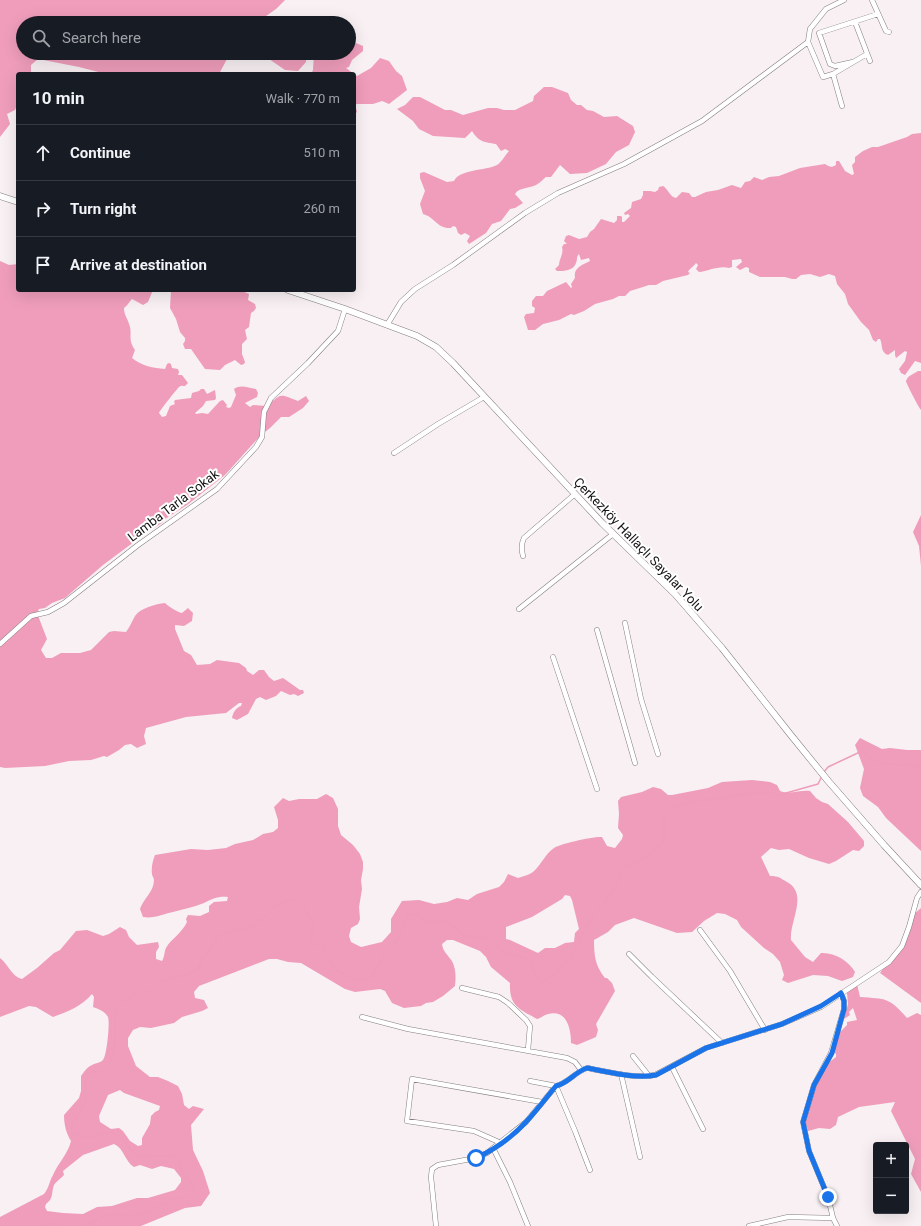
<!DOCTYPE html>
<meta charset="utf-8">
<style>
:root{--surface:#171b24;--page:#20242c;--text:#f1f3f6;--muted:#9ea1a6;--line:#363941}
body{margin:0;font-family:Roboto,sans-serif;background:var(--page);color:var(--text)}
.controls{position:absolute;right:12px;bottom:12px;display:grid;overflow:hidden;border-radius:4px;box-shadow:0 4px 16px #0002}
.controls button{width:36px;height:36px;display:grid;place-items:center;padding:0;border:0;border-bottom:1px solid var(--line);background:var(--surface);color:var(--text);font:20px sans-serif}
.stop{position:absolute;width:12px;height:12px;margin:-9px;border:3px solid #1a73e8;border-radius:50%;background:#fff}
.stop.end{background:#1a73e8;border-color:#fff;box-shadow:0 1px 4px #0008}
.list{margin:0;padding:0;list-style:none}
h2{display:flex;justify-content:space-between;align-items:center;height:52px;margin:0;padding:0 16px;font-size:17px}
h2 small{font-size:13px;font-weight:400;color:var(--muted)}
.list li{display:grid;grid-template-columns:26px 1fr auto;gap:12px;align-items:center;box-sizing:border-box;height:56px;padding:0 16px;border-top:1px solid var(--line)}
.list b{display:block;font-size:15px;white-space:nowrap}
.list em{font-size:13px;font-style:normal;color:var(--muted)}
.icon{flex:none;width:22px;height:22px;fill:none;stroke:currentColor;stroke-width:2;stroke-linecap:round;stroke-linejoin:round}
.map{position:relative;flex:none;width:921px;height:1226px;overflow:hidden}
.search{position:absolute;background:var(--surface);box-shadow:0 4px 16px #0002;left:16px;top:16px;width:340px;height:44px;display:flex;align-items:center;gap:10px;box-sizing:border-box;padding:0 14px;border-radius:22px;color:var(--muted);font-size:15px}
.panel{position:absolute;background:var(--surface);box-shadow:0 4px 16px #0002;left:16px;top:72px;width:340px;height:220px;border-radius:4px}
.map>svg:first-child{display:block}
</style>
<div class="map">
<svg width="921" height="1226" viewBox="0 0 921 1226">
<rect width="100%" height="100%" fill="#f8f0f3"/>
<path fill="#ef9dbb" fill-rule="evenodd" d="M0,0h285l-9,9 -20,14h-233v30h210l-1,3 -5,3 -8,15h-113l-27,-7 -41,-8 -7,6v9h-13v29l-3,7 -8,4 3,10 -10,13z
M349,40l14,6v5l-11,9 -3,7 -3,1 8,6h-43l2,-4 1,-17h35z
M269,53h37v9l-8,9 -13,-1 -16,-11z
M380,58l9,3 7,10 6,5 5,14 -18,14 -7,-3 -9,3h-18l2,8 -3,3v-41l3,2 14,-8z
M544,87h8l16,6 3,7 6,5h4l6,5 6,1 11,6 13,-1 16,10 2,6 -6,13 -13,7 -10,12 -19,9 -17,1 -10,-9 -9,12h-5c-4,3 -6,6 -10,8 -8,4 -17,2 -21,9l8,9 -8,5 -5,1 -9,12 -9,3 -6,9 -17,11 -2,-3 3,-5 -5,-3 -4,2 -3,-2 -2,-6 -3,-1 -2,2c-14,1 -16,-11 -28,-14l-3,-10 5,-13 -5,-13v-5l4,-1 23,10 7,-1c6,-12 31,-10 43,-16 5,-3 8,-10 12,-14l-4,-2 -4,2 -5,-7c-12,-2 -17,-2 -24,-13l-7,7 -32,-2 -14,-7 -6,-8 -16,-12 8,-4 8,-8h7l25,13h6l12,5 25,-7h9l7,2h11l18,-9 1,-5z
M921,133v230l-6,-2 -10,14 -4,-2 -2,-4 6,-8 2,-9 -2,-1 -9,7 -1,-3v-5l-7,5c-8,-3 -5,-10 -8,-16h-2l-2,3 -3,-2 -4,-10 -8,-8 -13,-18 -3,-10 -8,-10 -2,-8 -6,-2 -9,3 -10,-3 -9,1 -5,4h-4l-7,-2h-25l-11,-5v-4l-3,-1 -6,3 -4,-3 6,-5 -1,-3 -9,1v7l-3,1c-9,-3 -21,3 -30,4l-3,-3 2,-4 -2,-2c-2,3 -7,6 -8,9l2,1 -2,2 -25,6 -7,4h-7l-6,2 -13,4 -5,5h-6l-6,3 -18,5 -11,7 -10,4 -3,-1 -12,6 -16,4 -8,6h-7l-4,-13 2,-3 8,-1 1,-5 -3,-2v-5l4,-5h7l4,-5 19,-9 5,6 1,-1 -1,-3 4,-6c-2,-11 8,-13 15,-17l-1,-3 -8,2 -2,-6c-3,3 -1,4 -3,9 -3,8 -12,8 -19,8l-2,-2 4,-4c0,-6 5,-11 3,-18l2,-3h3l-3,-3 2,-5 3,-1 10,4 8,-2 3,-5 4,-3 7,-10 13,4 3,-3v-4h4l1,1v5h2l6,-6 -2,-2 -3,1 -1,-2 7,-5 1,-6 9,-3 2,-4v-4h7l5,1 3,-2 1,-3 4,-1c5,3 7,11 13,12l6,-6 7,1 3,4h3l11,-5 12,-2 14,-5 9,3 4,-6 5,-1 4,-4 8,3 7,-3 10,-1 21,-8 25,-4c5,3 6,4 11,1v-4h3l6,10 7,4 2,-1 -2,-9 3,-3v-5l8,-6 9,-4h6l29,-10 5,-3z
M0,261l9,4 9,-1v26h135l-5,12 -5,3 -11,-6c-3,3 -4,6 -8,9 0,7 3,9 5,16 4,9 -2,15 6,26l-3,8c10,8 21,10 33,11l2,-5 2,-1 2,1 1,4 6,1 1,3 -1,3h4l6,8 -3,3c-4,0 -3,-1 -6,1 -2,2 -19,23 -20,26l3,4 4,-1 4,-10 5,-2 -1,-2 1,-2 16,-2 1,-5 7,-2 2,-2h3l3,5 8,-4 1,8 -1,2 -9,1 -3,5 -8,7 1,1 6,-1 6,1 12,-13 3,-1 4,5 -1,2 3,1 2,-1 5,-12 -2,-6c7,-5 14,-1 22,0l2,4 -1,4 -12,6 5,4 3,-2 13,1c17,-12 11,-13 32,-5l8,-5 3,5 -6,7 -14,9h-8l-11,11 -9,7 -36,40 -38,30 -22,14 -3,4 -16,10 -43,32 -38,33 -13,5 -7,5 -6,1 -2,4 10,26 -6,11 5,8h6l9,-5h19l11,-3 18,-18 5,-1 12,1c4,-5 6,-11 9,-16 5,-8 21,-12 30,-13 3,3 12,9 17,10l6,-5 5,5 -1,8 -8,5 -9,-1v4l9,22 7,4 6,10 13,-1 7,-4 22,3 7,5 1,3 6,4 6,-5h5l5,7 5,4 9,-3 17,12h3l1,3 -6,3 -4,-2 -4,1 -9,-4 -5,5 -10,4 -6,-3 -4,2 -8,15 -11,6 -5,-2c1,-6 4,-10 9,-12l1,-3h-3l-13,10 -40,4 -40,11 -2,8 2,8 -9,4 -6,-4 -6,1 -6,5 -12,7 -3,-1 -13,4 -22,1 -24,5 -40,2 -5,-1z
M171,290h69l9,4 -1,6 7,4 1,4 -2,3 -3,2 -2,14 -4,3 2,9 -5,5v10l3,8 -1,2 -3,1 -6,-5 -10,5 -5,5 -15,-1 -14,-20h-6l-2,-5 2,-3v-3l-5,-6 -4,-13 -6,-11z
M918,371h3v39c-2,-2 -15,-27 -15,-29 2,-6 8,-7 12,-10z
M921,515v51l-2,-20 -6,-14z
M860,738l22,11 8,-1 17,2h14v101l-35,-33 -8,-11 -15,-11 -3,-8 4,-19 -9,-24z
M752,780l18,2 7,3 3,6c10,4 19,-1 30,0l6,7 6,4 6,2 20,18 16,19v5l-5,5 -6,-1 -17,11 -7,3 -20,-6 -20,-9 -10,1 -8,-2 -10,9 9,19c9,0 10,2 17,6 22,12 2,40 4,58l14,17 8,5 8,-9c13,-1 28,8 34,19l-2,5 -11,4 -14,-5 -15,-1 -25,8 -6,-3 2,-5 -4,-13 -7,-8 -9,-6 -23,-21 -4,-7 -12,-6 -8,-1 -13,8 -12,11 -15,1 -43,-15 -19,7 -7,7 -14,8c0,15 1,26 11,38h2l5,5 3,8 -19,33 2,6 -2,7 -19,8 -6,-2c0,-14 -4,-34 -23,-29 -4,1 -7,4 -11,5 -18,-10 -28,-13 -27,-36l-19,-16 -5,-10 -6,-6 -27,-11h-6l-5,4c1,8 6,11 10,17 4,8 4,16 3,25l-12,10 -10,6 -7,1 -5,3 -17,2 -12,-5 -7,-12 -5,-2 -25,3 -10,-3 -44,-26 -13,-1 -11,-3h-8l-70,27 -5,6 1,6 9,2 4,8 -6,3 -20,6 -8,6 -23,5 -11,-1 -7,3 -5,8v8l8,20 14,11h8l10,4 10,5 4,8 2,11 5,4 4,-3 11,3 -13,16 2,25 10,21 7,22 -9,13 -16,2 -44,18h-141v-9l44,-23c5,-6 5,-12 9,-19 5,-12 15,-21 18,-34 -5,-8 -7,-17 -7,-26l15,-17 2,-7v-15c3,-4 6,-9 11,-11 4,-2 8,-2 11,-5 4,-5 7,-38 5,-43 -3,-6 -10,-8 -15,-10l1,-10 -2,-3c-10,12 -25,18 -39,23l-17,-10 -7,-1 -29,11v-59c8,6 12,19 22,21l15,-11 17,-15 6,-3 16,-19 11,-1 16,6 6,-2 11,-7 6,3 3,7 8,8 21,-3 1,5 -3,5v7l6,2c3,-5 2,-9 4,-13 4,-8 16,-15 21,-26l-1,-3 2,-4 12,1 9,-4v-6l5,-4 13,-1 1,-4c-10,-1 -16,2 -24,6 -10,4 -21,6 -31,9 -10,2 -19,7 -30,5l-3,-8c3,-10 14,-17 14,-29 0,-2 -2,-4 -2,-6 -1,-7 1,-14 3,-19l36,-6 17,1 18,-2 9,-4 18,-4 10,-6 10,-2 5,-4v-8l-4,-13 9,-9 6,3 10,-2h18l9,-5 7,4 5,11v17l3,9 12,10 7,9 3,8v7l-2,11 1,9 -3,18 1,12 -2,5 -7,4 -2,8 2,6 10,5 21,-5 9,-10v-13l11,-18 17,-1 15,4 13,-2 10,-4 11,2 9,-6 22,-7 5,-5 4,-8 10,4c5,-2 11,-3 15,-6 8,-7 12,-18 21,-24 5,-4 40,-12 48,-11l5,9 8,2 7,-9 1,-4 -5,-7 1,-14 -1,-13 3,-4 21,-5 11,-5 8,2 7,6h4l36,-7 14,-6zM565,895l5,1 2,4 7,29 -4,4 -1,9 -9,1 -10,5h-10l-7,5 -28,-13 -4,-1v-12l26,-10 30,-18zM120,1090l4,3 36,13 -1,4 -4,2 -4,4 -1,8 -8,14v7l-4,1 -8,-5 -7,-10 -4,-3 -8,1 -11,-7 -1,-6 9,-21zM114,1144c10,4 11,18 20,23l6,-2 12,4 9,-3 13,3 7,9v4l-6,8 -27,8h-11l-25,8 -15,1 -14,7 -20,-1 -16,-2 -2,-4 1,-3c8,-6 5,-11 8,-19 2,-3 7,-7 10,-10l-1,-4 20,-16z
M921,908v95l-41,-30 25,-34 7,-23z
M857,984l3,13c26,2 29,0 47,21l10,-5 4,2v177l-10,-18 4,-15 -24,-48 4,-9 -36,5 -21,10 -2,8 -6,4 -11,-1 -11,3 -3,-11 10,-34 13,-23 8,-6v-3l-3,-3 6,-18 8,-8v-3l10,-2 -4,-12 -4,4 1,3 -6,4 4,-15 -1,-11z"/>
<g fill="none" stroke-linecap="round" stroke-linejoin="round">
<path stroke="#ee9cba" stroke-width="1.5" d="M824,772l4,-5 34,-16 16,12 43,3
M41,1226l10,-4 8,4
M88,1226c17,-18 36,-7 55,-13 11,-3 20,-11 31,-14 7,-2 14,-2 20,-7l-2,-9 -9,-10 -6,-14 -3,-3h-26l-8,1 -10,-8 -9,-12 -8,-4 -12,1 -12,3 -8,-1 -9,-3v-7l14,-25 -1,-18 5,-10 13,-3 9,-9 3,-19v-26l3,-11 19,-13h10l14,-10 35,-11 17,-27 8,-10 8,-1 6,-4c24,5 31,-22 50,-28 4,-2 8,-1 13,0l6,6 9,16 -2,20 12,4 12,22 15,9 9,2 11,-2 14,-22 11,-12 14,-29 6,-1 13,8 18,-1 19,15 20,2 21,16 14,2 9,4 8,18 6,4 16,-11 10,-11 10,-20 15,-26 16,-18 6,-10 8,-17 25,-13 15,-14v-31l13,-6 80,-13 22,3 39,-11 4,-8"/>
<g stroke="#847d7f" stroke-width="5.5">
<path id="minor" d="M872,0l14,31 3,1
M855,22l15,39
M853,62l-18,4 -5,-2 -11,-31 59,-19
M833,74l34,-20
M842,106l-9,-32 -10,3 -15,-35 2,-13 16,-20 18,-9
M387,325l14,-23 14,-13 38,-24 72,-52 33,-20 66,-29 78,-43 106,-79
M394,453l44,-29 46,-27
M523,556c-2,-7 -2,-12 1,-18l51,-44
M519,609l94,-75
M625,623l16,76 17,55
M597,630l38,133
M0,644l31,-28 17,-4 16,-9 74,-58 79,-56 39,-42 6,-10 2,-25 7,-14 37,-35 30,-32 7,-22
M553,657l44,132
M700,930l30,41 35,59
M629,954l23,23 70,66
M462,988l37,9 9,6 18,17 4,6 -2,24
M362,1017l46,12 159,29 8,4 6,8
M633,1056l16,20
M672,1067l31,62
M621,1074l19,83
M530,1081l26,5 19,45 15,39
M501,1143l-27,-12 -67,-10 5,-42 130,23
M493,1148l17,34 18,44
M436,1226l-5,-49 1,-8 6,-4 38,-7 11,-5 39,-31 30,-36c12,-3 19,-14 31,-18 21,4 48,11 68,7l51,-27 76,-24 39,-17 68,-45 13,-16 7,-19 8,-29 4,-6
M749,1226l39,-9 45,1
M837,1226l-4,-8 -5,-21 -19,-46 -6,-29 11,-37 17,-32 13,-44v-8l-3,-8"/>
</g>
<g stroke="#847d7f" stroke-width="7">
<path id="secondary" d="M0,196l18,6
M288,290l57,19 72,27 19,11 17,16 149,160 73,71 47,54 68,86 39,48 55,63 37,40"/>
</g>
<use href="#minor" stroke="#fff" stroke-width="4.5"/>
<use href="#secondary" stroke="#fff" stroke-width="6"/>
</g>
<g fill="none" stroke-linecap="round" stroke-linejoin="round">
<path stroke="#1a73e8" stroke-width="5" d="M476,1158c18,-8 37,-22 50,-36 11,-12 20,-24 30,-36 12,-3 19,-14 31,-18 21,4 48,11 69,7l50,-27 76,-24 39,-18 20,-13 3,8v8l-12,44 -18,32 -11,37 6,29 19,46"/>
</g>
<g text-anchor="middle" stroke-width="4" stroke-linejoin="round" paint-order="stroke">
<g font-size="13" fill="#151213" stroke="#fff">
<text transform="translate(173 505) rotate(-37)" y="5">Lamba Tarla Sokak</text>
<text transform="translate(639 544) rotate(46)" y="5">Çerkezköy Hallaçlı Sayalar Yolu</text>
</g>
</g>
</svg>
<div class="controls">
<button>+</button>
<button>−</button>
</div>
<div class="stop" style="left:476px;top:1158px"></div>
<div class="stop end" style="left:828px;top:1197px"></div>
<div class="search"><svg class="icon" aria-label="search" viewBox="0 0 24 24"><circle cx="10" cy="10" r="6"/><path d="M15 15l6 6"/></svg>Search here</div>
<section class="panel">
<h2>10 min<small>Walk · 770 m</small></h2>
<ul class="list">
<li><svg class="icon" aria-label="ahead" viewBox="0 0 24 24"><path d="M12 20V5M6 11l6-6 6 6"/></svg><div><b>Continue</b></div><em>510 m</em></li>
<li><svg class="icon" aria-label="right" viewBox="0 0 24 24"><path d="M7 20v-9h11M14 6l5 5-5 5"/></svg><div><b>Turn right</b></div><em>260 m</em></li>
<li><svg class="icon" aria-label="arrive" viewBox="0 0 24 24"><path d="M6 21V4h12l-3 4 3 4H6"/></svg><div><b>Arrive at destination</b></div></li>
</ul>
</section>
</div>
